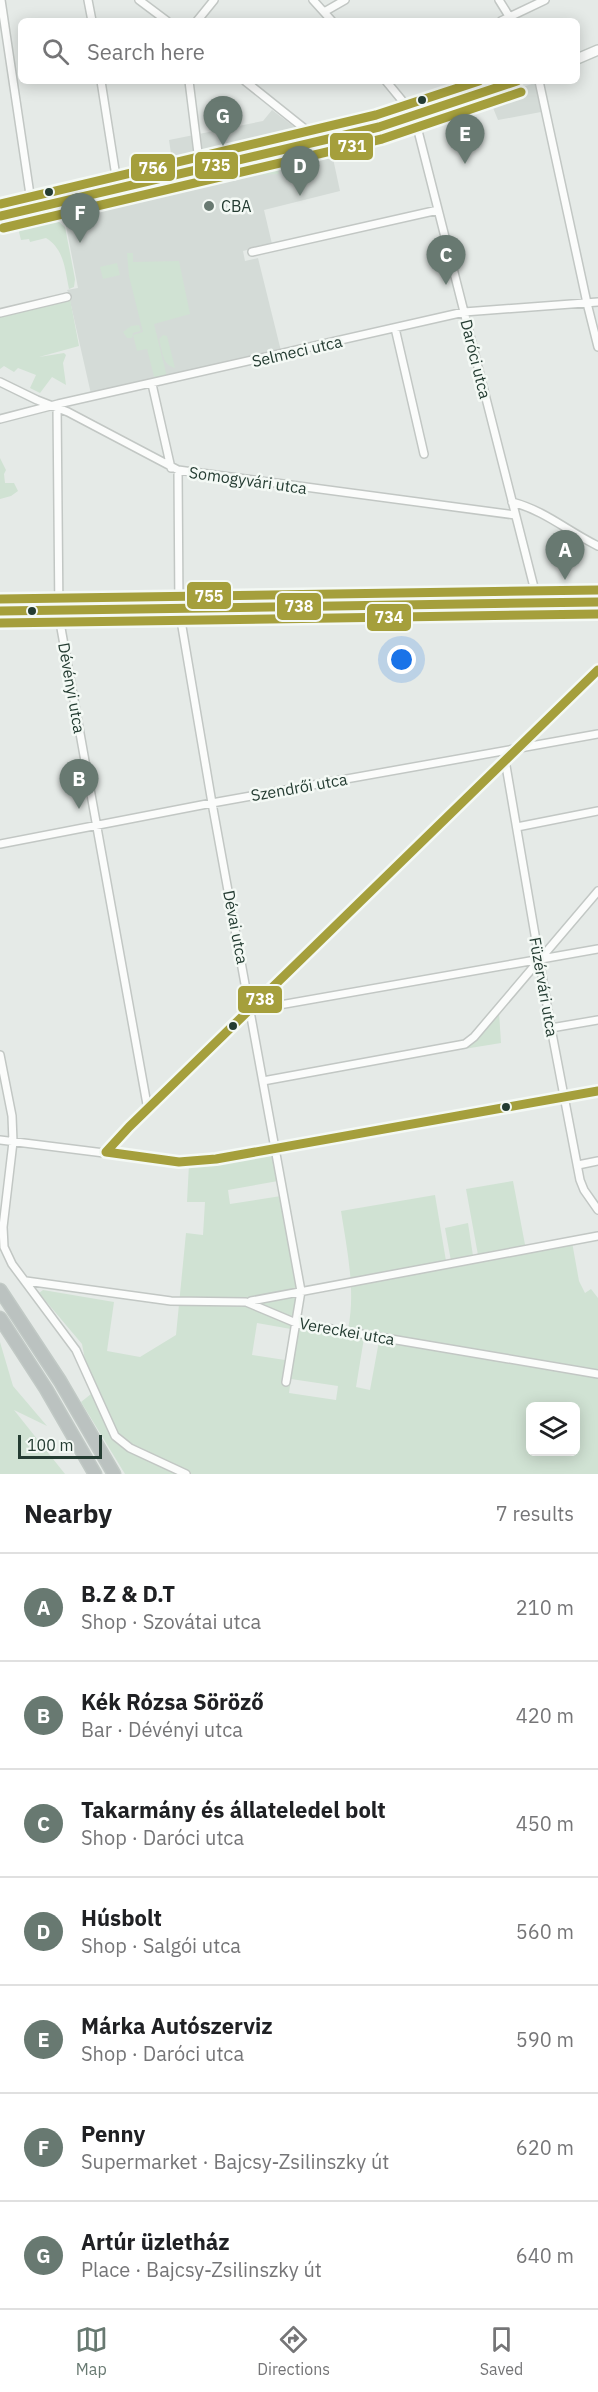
<!DOCTYPE html>
<meta charset="utf-8">
<style>
:root{--surface:#fff;--page:#f6f6f6;--text:#202124;--muted:#757577;--line:#e0e0e0;--accent:#687971}
body{margin:0;font-family:"IBM Plex Sans",sans-serif;background:var(--page);color:var(--text)}
.controls{position:absolute;right:18px;bottom:18px;display:grid;overflow:hidden;border-radius:9px;box-shadow:0 3px 15px #0003}
.controls button{width:54px;height:54px;display:grid;place-items:center;padding:0;border:0;border-bottom:2px solid var(--line);background:var(--surface);color:var(--text);font:30px sans-serif}
.scale{position:absolute;left:18px;bottom:15px;width:84px;box-sizing:border-box;padding-left:6px;border:3px solid #243c32;border-top:0;font-size:16px;line-height:21px;white-space:nowrap;color:#243c32;-webkit-text-stroke:4px #f4f9f5;paint-order:stroke}
.you{position:absolute;left:402px;top:660px;width:21px;height:21px;margin:-15px;border:4px solid #fff;border-radius:50%;background:#1a73e8;box-shadow:0 0 0 9px #1a73e833}
.badge{display:grid;place-items:center;width:39px;height:39px;border-radius:50%;background:var(--accent);color:#fff;font-size:20px;font-weight:700}
.pin{position:absolute;translate:-50% -50px;filter:drop-shadow(0 2px 3px #0008)}
.pin::after{content:'';position:absolute;top:32px;width:21px;height:18px;background:inherit;clip-path:polygon(0 0,100% 0,50% 100%)}
.list{margin:0;padding:0;list-style:none}
h2{display:flex;justify-content:space-between;align-items:center;height:78px;margin:0;padding:0 24px;font-size:26px}
h2 small{font-size:20px;font-weight:400;color:var(--muted)}
.list li{display:grid;grid-template-columns:39px 1fr auto;gap:18px;align-items:center;box-sizing:border-box;height:108px;padding:0 24px;border-top:2px solid var(--line)}
.list b{display:block;font-size:22px;white-space:nowrap}
.list p{margin:0;font-size:20px;white-space:nowrap;color:var(--muted)}
.list em{font-size:20px;font-style:normal;color:var(--muted)}
.icon{flex:none;width:33px;height:33px;fill:none;stroke:currentColor;stroke-width:2;stroke-linecap:round;stroke-linejoin:round}
.map{position:relative;flex:none;width:598px;height:1474px;overflow:hidden}
.search{position:absolute;background:var(--surface);box-shadow:0 3px 15px #0003;left:18px;right:18px;top:18px;height:66px;display:flex;align-items:center;gap:15px;box-sizing:border-box;padding:0 21px;border-radius:9px;color:var(--muted);font-size:22px}
.sheet{height:834px;background:var(--surface)}
nav{display:flex;justify-content:space-around;align-items:center;box-sizing:border-box;height:84px;border-top:2px solid var(--line);background:var(--surface);font-size:16px;color:var(--muted)}
nav a{display:grid;justify-items:center;gap:3px}
nav .on{color:var(--accent)}
.map>svg:first-child{display:block}
</style>
<div class="map">
<svg width="598" height="1474" viewBox="0 0 598 1474">
<rect width="100%" height="100%" fill="#e5eae7"/>
<path fill="#d4dbd7" d="M535,83l6,29 -43,8 -9,-22z
M272,110l33,25 -132,32 -4,-27 94,-19z
M331,149l9,42 -76,19 8,34 -29,7 2,10 13,-3 23,93 -190,43 -23,-102 -1,-2 11,-2 -15,-78z"/>
<path fill="#d0e2d3" fill-rule="evenodd" d="M274,167l9,3 -5,1 1,3 -20,1 -4,-4z
M35,214l12,1 5,6 7,1 6,5 10,52 -1,8 -5,2c-4,-20 -5,-40 -23,-51l-16,4 -1,-3 -8,1 -2,-8 3,-9 12,-5z
M127,253h6v9l46,-1 11,53 -36,10 13,53 -12,3 -8,-31 -10,2 -4,-16 10,-3 -14,-56z
M117,263l3,12 -17,4 -3,-12z
M70,299l9,47 -40,11 25,-4 2,2 -3,8 3,22 -14,-8 -12,16 -10,-5 6,-13 -18,-7 -4,4 -10,-6 -4,3v-53z
M139,325l2,6 -8,2 -1,5h-5l-4,-6 8,-6z
M163,335l4,1 8,32c-13,-3 -13,-18 -16,-29z
M0,458l6,12 -2,4 1,9h9l4,8 -7,5 -11,3z
M499,1012l2,31 -37,6v-3z
M273,1151l5,30 -50,9 2,14 51,-8 17,92 -5,32 55,9c8,-38 -1,-79 -7,-118l94,-16 11,66h5l-6,-33 23,-5 5,33 5,-1 -12,-66 47,-8 13,69 46,-8 7,39 6,12 6,-4 7,9v176h-473l-44,-72 15,-12 -11,-30 -3,-16 -43,-51 4,-3 71,12 -7,49 33,6 36,-22 10,-102 17,2 2,-33h-18l2,-38zM257,1323l34,6 -6,31 -33,-5zM364,1338l15,3 -9,49 -14,-3zM291,1379l47,7 -2,14 -47,-7zM530,1406h46v46h-46z
M0,1342l13,44 34,40 -33,-16 51,64h-65z"/>
<g fill="none" stroke-linecap="round" stroke-linejoin="round">
<g stroke="#c2c7c4" stroke-width="10">
<path id="street" d="M1,0l31,208
M88,0l4,21
M139,0l28,21
M313,0l19,21
M499,0l13,21
M324,12l21,-12
M197,21l17,-21
M501,21l44,-21
M101,81l17,108
M189,81l11,88
M245,81l75,60
M386,81l28,34 124,488
M539,81l48,222 11,44
M252,252l186,-42
M0,313l67,-16
M395,328l29,126
M0,382l37,18 31,12 110,58 337,45
M152,384l19,84
M57,405l2,212 89,493
M0,419l58,-15 406,-92 134,-10
M178,470l1,139 33,194 89,488 -15,91
M512,502c34,9 55,29 86,44
M505,760l46,268 29,152 4,10 14,20
M517,827l81,-16
M0,844l212,-41 386,-69
M251,1010l347,-61
M551,1028l47,-8
M0,1055l12,61 1,26 -10,85 1,20 8,17 64,86 39,86 15,12 56,26
M263,1081l202,-37 9,-7 124,-146
M0,1140l160,20 34,2 404,-71
M106,1152l23,-25 122,-117 347,-340
M578,1165l20,-4
M26,1281l145,20 75,1 50,21 302,51
M251,1301l347,-65"/>
</g>
<g stroke="#c2c8c4" stroke-width="12">
<path id="secondary" d="M577,59l21,-9
M0,216l379,-89 138,-46
M0,611l598,-9"/>
</g>
<g stroke="#c1c9c5" stroke-width="15">
<path id="highway" d="M0,1290l60,91 54,93
M0,1318l46,71 49,85"/>
</g>
<use href="#street" stroke="#fbfcfb" stroke-width="7"/>
<use href="#secondary" stroke="#fbfcfb" stroke-width="9"/>
<use href="#highway" stroke="#bbc2c0" stroke-width="12"/>
<g stroke="#f4f9f5" stroke-width="14">
<path id="bus-1" d="M0,611l598,-9
M106,1152l23,-25 469,-457
M106,1152l73,10 37,-3 382,-68"/>
</g>
<g stroke="#f4f9f5" stroke-width="14">
<path id="bus-2" d="M0,623l598,-9"/>
</g>
<g stroke="#f4f9f5" stroke-width="14">
<path id="bus-3" d="M0,216l379,-89 138,-46"/>
</g>
<g stroke="#f4f9f5" stroke-width="14">
<path id="bus-4" d="M0,599l598,-9"/>
</g>
<g stroke="#f4f9f5" stroke-width="14">
<path id="bus-5" d="M3,228l379,-89 139,-47"/>
</g>
<g stroke="#f4f9f5" stroke-width="14">
<path id="bus-6" d="M0,204l376,-89 103,-34"/>
</g>
<use href="#bus-1" stroke="#a59f3c" stroke-width="9"/>
<use href="#bus-2" stroke="#a59f3c" stroke-width="9"/>
<use href="#bus-3" stroke="#a59f3c" stroke-width="9"/>
<use href="#bus-4" stroke="#a59f3c" stroke-width="9"/>
<use href="#bus-5" stroke="#a59f3c" stroke-width="9"/>
<use href="#bus-6" stroke="#a59f3c" stroke-width="9"/>
</g>
<g fill="#243c32" stroke="#f4f9f5" stroke-width="2">
<circle cx="422" cy="100" r="5"/>
<circle cx="49" cy="192" r="5"/>
<circle cx="32" cy="611" r="5"/>
<circle cx="233" cy="1026" r="5"/>
<circle cx="506" cy="1107" r="5"/>
</g>
<circle fill="#687971" stroke="#f4f9f5" stroke-width="2" cx="209" cy="206" r="6"/>
<g text-anchor="middle" stroke-width="5" stroke-linejoin="round" paint-order="stroke">
<g font-size="16" fill="#243c32" stroke="#f4f9f5" text-anchor="start">
<text x="221" y="212">CBA</text>
</g>
<g font-size="16" fill="#243c32" stroke="#f4f9f5">
<text transform="translate(297 351) rotate(-13)" y="6">Selmeci utca</text>
<text transform="translate(476 359) rotate(76)" y="6">Daróci utca</text>
<text transform="translate(248 480) rotate(8)" y="6">Somogyvári utca</text>
<text transform="translate(72 688) rotate(80)" y="6">Dévényi utca</text>
<text transform="translate(299 787) rotate(-10)" y="6">Szendrői utca</text>
<text transform="translate(236 927) rotate(79)" y="6">Dévai utca</text>
<text transform="translate(544 987) rotate(80)" y="6">Füzérvári utca</text>
<text transform="translate(347 1331) rotate(10)" y="6">Vereckei utca</text>
</g>
</g>
<g stroke="#f4f9f5" stroke-width="2">
<rect x="329" y="132" width="45" height="29" rx="6" fill="#a59f3c"/>
<rect x="194" y="151" width="45" height="29" rx="6" fill="#a59f3c"/>
<rect x="130" y="153" width="46" height="29" rx="6" fill="#a59f3c"/>
<rect x="186" y="581" width="46" height="29" rx="6" fill="#a59f3c"/>
<rect x="276" y="592" width="46" height="29" rx="6" fill="#a59f3c"/>
<rect x="366" y="603" width="46" height="29" rx="6" fill="#a59f3c"/>
<rect x="237" y="985" width="46" height="29" rx="6" fill="#a59f3c"/>
</g>
<g font-size="16" text-anchor="middle" font-weight="bold" fill="#fff">
<text x="352" y="152">731</text>
<text x="216" y="171">735</text>
<text x="153" y="174">756</text>
<text x="209" y="602">755</text>
<text x="299" y="612">738</text>
<text x="389" y="623">734</text>
<text x="260" y="1005">738</text>
</g>
</svg>
<div class="controls">
<button><svg class="icon" aria-label="layers" viewBox="0 0 24 24"><path d="M12 4l9 5-9 5-9-5zM3 14l9 5 9-5"/></svg></button>
</div>
<div class="scale">100 m</div>
<div class="you"></div>
<div class="pin badge" style="left:565px;top:580px">A</div>
<div class="pin badge" style="left:79px;top:809px">B</div>
<div class="pin badge" style="left:446px;top:285px">C</div>
<div class="pin badge" style="left:300px;top:196px">D</div>
<div class="pin badge" style="left:465px;top:164px">E</div>
<div class="pin badge" style="left:80px;top:243px">F</div>
<div class="pin badge" style="left:223px;top:146px">G</div>
<div class="search"><svg class="icon" aria-label="search" viewBox="0 0 24 24"><circle cx="10" cy="10" r="6"/><path d="M15 15l6 6"/></svg>Search here</div>
</div>
<section class="sheet">
<h2>Nearby<small>7 results</small></h2>
<ul class="list">
<li><span class="badge">A</span><div><b>B.Z &amp; D.T</b><p>Shop · Szovátai utca</p></div><em>210 m</em></li>
<li><span class="badge">B</span><div><b>Kék Rózsa Söröző</b><p>Bar · Dévényi utca</p></div><em>420 m</em></li>
<li><span class="badge">C</span><div><b>Takarmány és állateledel bolt</b><p>Shop · Daróci utca</p></div><em>450 m</em></li>
<li><span class="badge">D</span><div><b>Húsbolt</b><p>Shop · Salgói utca</p></div><em>560 m</em></li>
<li><span class="badge">E</span><div><b>Márka Autószerviz</b><p>Shop · Daróci utca</p></div><em>590 m</em></li>
<li><span class="badge">F</span><div><b>Penny</b><p>Supermarket · Bajcsy-Zsilinszky út</p></div><em>620 m</em></li>
<li><span class="badge">G</span><div><b>Artúr üzletház</b><p>Place · Bajcsy-Zsilinszky út</p></div><em>640 m</em></li>
</ul>
</section>
<nav>
<a class="on"><svg class="icon" aria-label="map" viewBox="0 0 24 24"><path d="M3 6l6-2 6 2 6-2v14l-6 2-6-2-6 2zM9 4v14M15 6v14"/></svg>Map</a>
<a><svg class="icon" aria-label="directions" viewBox="0 0 24 24"><path d="M12 3l9 9-9 9-9-9zM9 14v-3h6M13 9l2 2-2 2"/></svg>Directions</a>
<a><svg class="icon" aria-label="saved" viewBox="0 0 24 24"><path d="M7 4h10v16l-5-4-5 4z"/></svg>Saved</a>
</nav>
